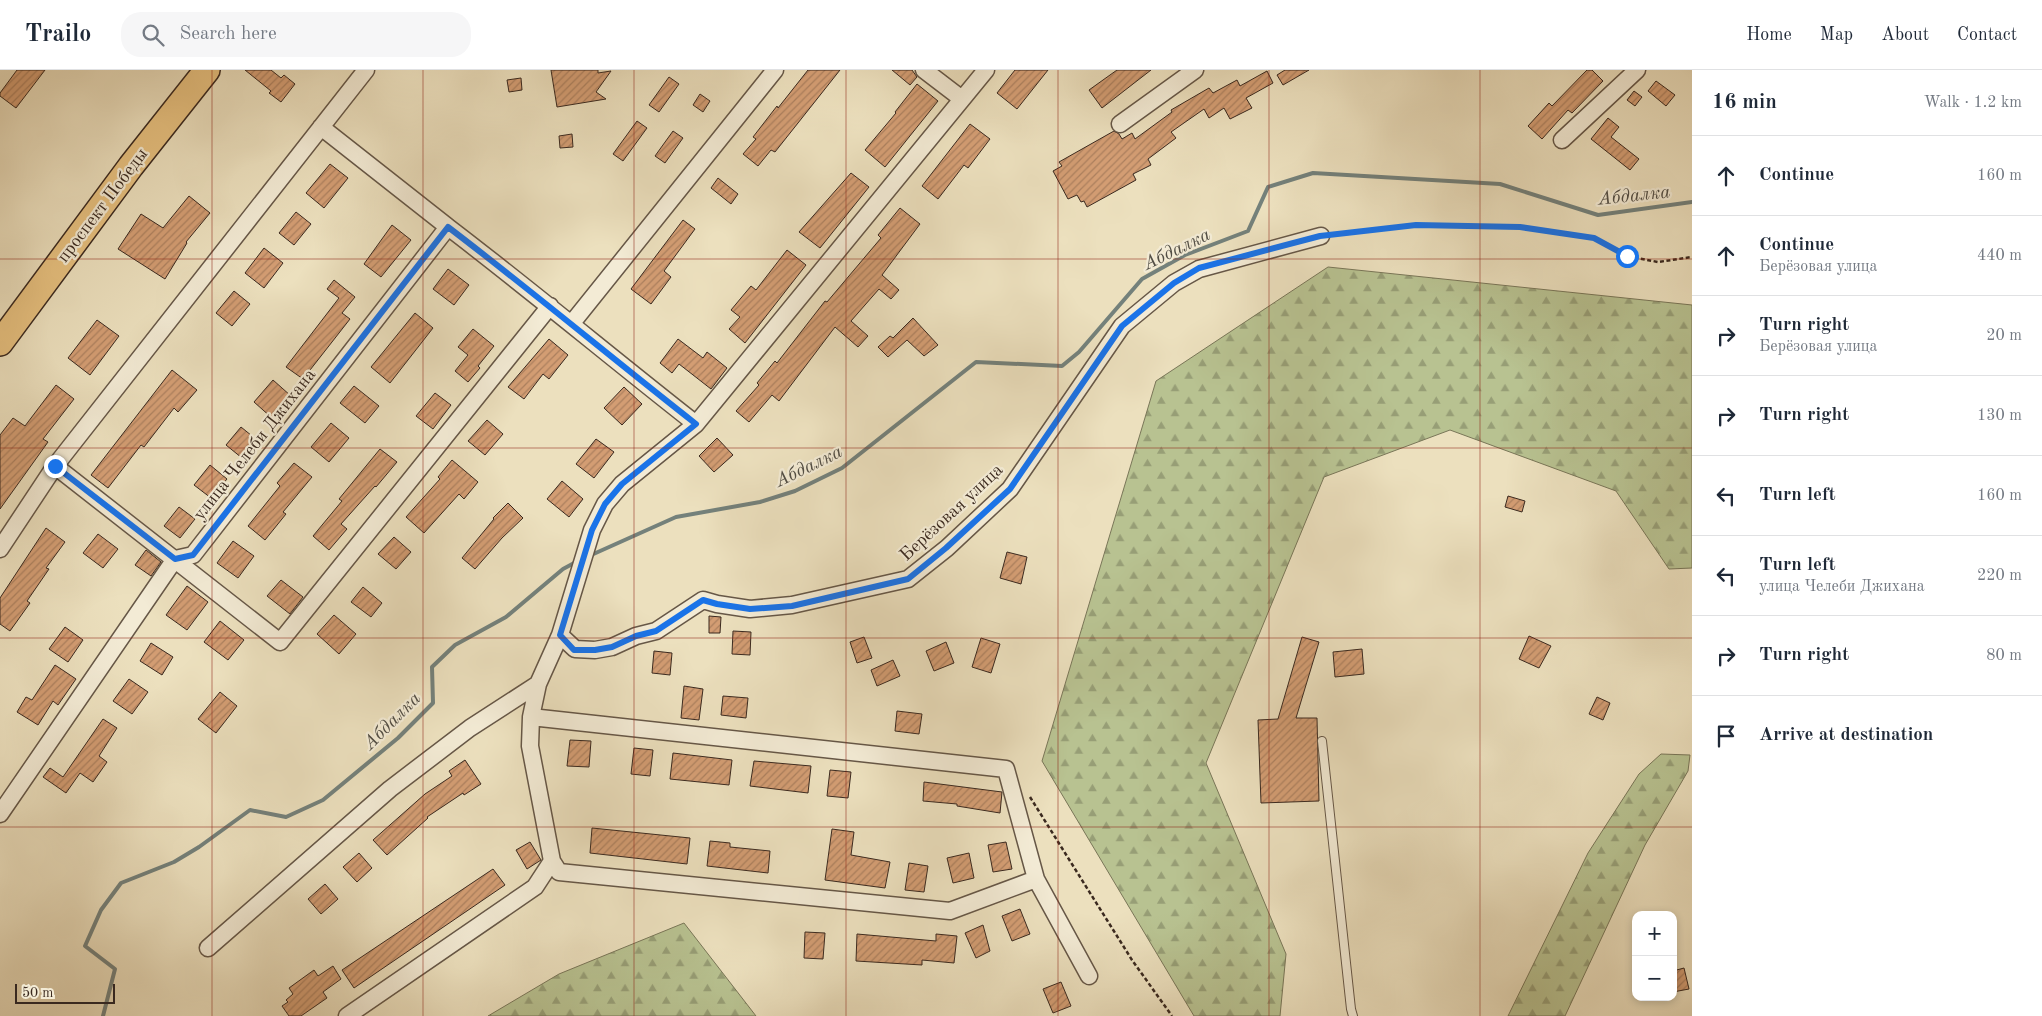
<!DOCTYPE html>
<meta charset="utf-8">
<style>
:root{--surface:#fff;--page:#f6f6f7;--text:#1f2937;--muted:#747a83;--line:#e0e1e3}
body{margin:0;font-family:"Old Standard TT",serif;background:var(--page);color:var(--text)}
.controls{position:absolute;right:15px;bottom:15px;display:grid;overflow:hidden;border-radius:10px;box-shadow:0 2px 8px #0003}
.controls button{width:45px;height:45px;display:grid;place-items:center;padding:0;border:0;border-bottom:1px solid var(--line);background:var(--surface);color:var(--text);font:25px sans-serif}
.scale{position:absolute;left:15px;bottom:12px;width:100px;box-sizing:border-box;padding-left:5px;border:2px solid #3a291f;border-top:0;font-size:14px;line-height:18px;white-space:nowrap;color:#3a291f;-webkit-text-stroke:4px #f3ebd5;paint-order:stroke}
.stop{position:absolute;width:15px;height:15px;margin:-11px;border:4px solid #1a73e8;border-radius:50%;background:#fff}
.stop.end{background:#1a73e8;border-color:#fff;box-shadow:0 1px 5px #0008}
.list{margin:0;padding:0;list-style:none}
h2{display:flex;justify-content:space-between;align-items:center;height:65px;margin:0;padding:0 20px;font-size:21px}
h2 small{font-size:16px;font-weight:400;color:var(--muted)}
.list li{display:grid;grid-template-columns:32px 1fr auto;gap:15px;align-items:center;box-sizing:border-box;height:80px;padding:0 20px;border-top:1px solid var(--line)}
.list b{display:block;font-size:19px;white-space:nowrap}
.list p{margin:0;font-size:16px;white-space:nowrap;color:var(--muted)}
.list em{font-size:16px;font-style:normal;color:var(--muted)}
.icon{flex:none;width:28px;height:28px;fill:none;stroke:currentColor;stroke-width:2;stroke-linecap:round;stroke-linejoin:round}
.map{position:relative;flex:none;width:1692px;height:946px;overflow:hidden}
header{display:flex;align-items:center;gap:30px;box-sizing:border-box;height:70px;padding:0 25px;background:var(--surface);border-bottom:1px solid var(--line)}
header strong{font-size:24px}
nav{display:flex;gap:28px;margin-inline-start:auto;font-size:18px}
.search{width:350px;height:45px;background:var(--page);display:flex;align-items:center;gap:12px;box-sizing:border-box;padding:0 18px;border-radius:20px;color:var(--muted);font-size:19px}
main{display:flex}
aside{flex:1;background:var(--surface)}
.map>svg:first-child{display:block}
</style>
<header>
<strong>Trailo</strong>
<div class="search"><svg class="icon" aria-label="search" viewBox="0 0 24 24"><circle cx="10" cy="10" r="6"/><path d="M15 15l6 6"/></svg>Search here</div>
<nav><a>Home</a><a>Map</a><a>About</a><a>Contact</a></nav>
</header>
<main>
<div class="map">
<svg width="1692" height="946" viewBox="0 0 1692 946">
<defs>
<pattern id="forest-firs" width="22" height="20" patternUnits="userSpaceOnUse" patternTransform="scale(1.25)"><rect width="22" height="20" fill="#b8c291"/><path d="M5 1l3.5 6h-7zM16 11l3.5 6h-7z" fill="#979e76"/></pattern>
<pattern id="building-hatch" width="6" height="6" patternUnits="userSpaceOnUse" patternTransform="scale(1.25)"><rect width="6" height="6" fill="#d39d73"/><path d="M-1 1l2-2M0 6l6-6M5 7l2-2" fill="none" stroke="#ac805e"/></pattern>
</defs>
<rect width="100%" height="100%" fill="#ece0be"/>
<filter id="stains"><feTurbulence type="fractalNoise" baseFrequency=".004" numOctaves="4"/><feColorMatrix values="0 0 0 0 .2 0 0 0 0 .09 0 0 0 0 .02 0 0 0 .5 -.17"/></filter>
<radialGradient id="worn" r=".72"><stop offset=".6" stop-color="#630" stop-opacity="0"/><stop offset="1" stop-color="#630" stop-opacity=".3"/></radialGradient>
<path fill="url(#forest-firs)" stroke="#797658" d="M1328,197l364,38v263l-23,1 -53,-78 -166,-61 -126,47 -118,286 80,191 -6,62h-86l-152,-255 114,-380z
M1661,684l29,1 -2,16 -43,74 -80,171h-57l80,-163 51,-79z
M684,853l72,93h-268l71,-42z"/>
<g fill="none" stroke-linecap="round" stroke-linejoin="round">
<path stroke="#74817b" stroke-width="4" d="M589,486l87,-39 84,-15 35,-11 47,-23 134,-106 86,4 17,-14 63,-73 43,-24 63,-24 20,-44 45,-14 187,11 98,31 94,-13
M103,946l12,-47 -30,-23 16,-36 20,-27 53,-21 25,-15 51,-37 36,7 37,-17 75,-62 35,-35 -1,-36 23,-22 51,-28 57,-48 13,-7"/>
</g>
<path fill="url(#building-hatch)" stroke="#3a291f" d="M17,0h28l-29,38 -16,-12v-3z
M245,0h26l10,8 3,-3 11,9 -14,18 -12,-9 2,-2z
M551,0h47v3l13,-2 -15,21 10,7 -49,8z
M808,0h32l-65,82 -4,-2 -13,16 -15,-12 13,-15 -3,-2 24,-31 1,2z
M892,0h20l5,7 -7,8z
M1015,0h33l-31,39 -20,-16z
M1117,0h34l-49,38 -13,-18z
M1285,0h24l-26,15 -6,-10z
M1587,0h5l11,11 -31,32 -4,-3 -26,29 -14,-13 21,-23 3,3z
M1267,1l6,12 -27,15 6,10 -22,11 -6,-11 -15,10 -5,-9 -33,23 5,6 -28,21 3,6 -18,9 3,6 -49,27 -3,-6 -3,1 -4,-7 -9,4 -15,-28 9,-5 -3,-4 55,-31 5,3 3,5 10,-6 3,6 37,-27 -1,-2 38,-22 4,5 24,-13 3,6z
M669,7l10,7 -20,28 -10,-7z
M521,8l1,12 -13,2 -2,-12z
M1656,11l19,14 -9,11 -18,-15z
M917,14l21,17 -53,66 -20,-17 31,-37 -1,-1z
M1634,21l8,6 -7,9 -8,-6z
M700,24l10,7 -7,11 -10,-7z
M1608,48l11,9 -8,10 28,22 -9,11 -39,-31z
M637,51l10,7 -24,33 -10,-7z
M970,54l20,15 -22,29 -4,-3 -26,34 -16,-13z
M673,61l10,7 -18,25 -10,-7z
M572,64l1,13 -13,1 -1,-12z
M330,94l18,14 -24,30 -18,-15z
M851,103l18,14 -49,61 -21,-16z
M718,108l20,16 -7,10 -20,-16z
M189,126l21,17 -24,29 1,1 -22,36 -47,-30 23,-35 22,14z
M900,138l20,16 -38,51 17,15 -8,9 -12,-10 -28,32 17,15 -10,11 -23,-20 -56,74 -7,-6 -23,27 -13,-11 23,-26 -2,-2 18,-22 2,2 48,-62 2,1 54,-64 -3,-3z
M296,142l15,12 -17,21 -15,-12z
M683,150l12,9 -31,42 7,6 -20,27 -20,-15z
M392,155l19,15 -30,37 -17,-13z
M264,178l19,15 -19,25 -19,-15z
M787,180l19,15 -61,78 -16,-14 11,-12 -9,-7 20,-24 5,4z
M448,199l21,16 -15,20 -21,-16z
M334,210l21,17 -13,16 8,6 -47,60 -17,-12 53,-69 -12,-9z
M234,221l16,13 -18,22 -16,-13z
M415,243l18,15 -43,55 -19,-16z
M913,248l25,27 -14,11 -17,-16 -19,17 -10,-10 12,-11 3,2z
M97,250l22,16 -29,39 -22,-17z
M473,259l21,17 -16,20 2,2 -12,14 -13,-11 13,-16 -10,-8z
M549,269l19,16 -19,24 -6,-5 -19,25 -16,-12z
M678,269l25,19 4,-6 20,16 -16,21 -32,-25 -7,9 -12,-10z
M172,300l25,20 -19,22 -4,-4 -30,39 -3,-2 -33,43 -17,-13z
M273,310l18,16 -19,22 -18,-16z
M56,315l18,14 -31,40 5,3 -48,67v-74l13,-17 12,8z
M354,316l25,20 -14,17 -25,-20z
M624,317l18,17 -20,21 -18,-17z
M435,323l16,12 -18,24 -17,-13z
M487,350l16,14 -18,21 -17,-14z
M331,353l18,15 -20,24 -18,-15z
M241,357l16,13 -15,18 -16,-13z
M717,368l16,17 -19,17 -15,-16z
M596,369l18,13 -20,26 -18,-14z
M380,379l17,13 -21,25 -1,-1 -34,38 6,5 -18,21 -16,-14 29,-35 -3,-2z
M452,390l26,22 -14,17 -5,-5 -35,39 -18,-16 34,-38 -2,-2z
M294,393l18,14 -29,35 3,2 -21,26 -17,-14 32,-40 -3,-3z
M210,395l17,14 -16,19 -17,-13z
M562,411l21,18 -14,18 -22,-18z
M1508,426l17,5 -3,11 -17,-5z
M508,433l15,15 -21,20 -27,31 -13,-11 32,-39 -1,-1z
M179,437l16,12 -15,19 -16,-12z
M46,458l19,14 -19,26 3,1 -22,32 3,2 -20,28 -10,-7v-26z
M98,464l20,15 -15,19 -20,-15z
M394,467l17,15 -15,17 -18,-15z
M233,471l21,15 -16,22 -21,-15z
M146,480l15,12 -10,14 -16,-11z
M1007,482l20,5 -6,27 -21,-6z
M281,510l22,17 -13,17 -23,-18z
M187,516l21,16 -21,28 -21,-15z
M363,517l19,16 -11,14 -20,-15z
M334,545l22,19 -17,20 -22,-20z
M709,546l12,1 -1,16h-11z
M220,551l24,19 -16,20 -24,-18z
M65,557l18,13 -15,22 -19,-13z
M733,561l18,1 -1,23 -18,-1z
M1529,566l22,10 -12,22 -20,-9z
M864,567l8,21 -15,5 -7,-21z
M1302,567l17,5 -23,76h21l2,83 -58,2 -3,-83 20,-1z
M981,568l19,6 -9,29 -19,-6z
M946,572l8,21 -20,8 -8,-20z
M151,573l22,14 -11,18 -22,-14z
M1362,579l2,25 -29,3 -2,-25z
M654,581l18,2 -2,22 -18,-2z
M893,590l7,16 -23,10 -6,-16z
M55,595l21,14 -18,26 -5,-4 -15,24 -21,-13 9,-15 6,3z
M129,609l19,13 -16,22 -19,-13z
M684,616l19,3 -4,31 -18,-2z
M220,622l17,14 -21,27 -18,-14z
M723,626l25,2 -2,20 -25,-3z
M1597,627l13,6 -7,17 -14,-6z
M897,641l25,3 -3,20 -24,-3z
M103,649l14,9 -18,28 8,6 -14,20 -13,-9 -14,20 -23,-16 7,-9 13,9z
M570,670l21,1 -2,26 -22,-1z
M634,678l19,2 -3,26 -19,-2z
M673,683l59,7 -3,25 -59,-6z
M465,690l16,24 -17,11 -1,-2 -36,24 1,1 -41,37 -14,-15 52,-46 27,-18 -3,-5z
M754,691l57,5 -3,27 -58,-7z
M830,700l21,2 -3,26 -21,-2z
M924,712l78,10 -2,21 -43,-7v-2l-34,-3z
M592,758l98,10 -3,26 -97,-11z
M832,759l22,3 -3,23 39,7 -5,26 -60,-8z
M710,771l20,2v4l40,4 -2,22 -61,-7z
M530,772l11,18 -14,9 -11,-19z
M1006,772l6,27 -19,3 -5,-27z
M359,783l13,15 -15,14 -14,-15z
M969,783l5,25 -21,5 -6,-25z
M909,793l19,3 -4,26 -19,-2z
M493,799l12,16 -151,103 -12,-18z
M325,814l13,15 -17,15 -13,-15z
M1020,839l10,25 -18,7 -10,-25z
M983,855l7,26 -14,7 -11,-25z
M805,862l20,1 -2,26 -19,-1z
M857,864l79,7v-7l21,2 -3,27 -32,-3v5l-66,-4z
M333,896l8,13 -18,13 4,6 -26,18h-12l-7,-10 6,-4 -2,-2 7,-6 -4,-6 25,-18 4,6z
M1684,898l5,21 -16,3v-21z
M1061,912l10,24 -18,7 -10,-24z"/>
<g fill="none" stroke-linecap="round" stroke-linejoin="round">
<g stroke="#665747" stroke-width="10">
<path id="lane" d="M1322,671l29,268 2,7"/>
</g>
<g stroke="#665747" stroke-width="19">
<path id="street" d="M924,0l38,29
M1120,54l75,-54
M1562,70l75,-70
M448,157c84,64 165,132 248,197
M572,253l203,-253
M55,396l225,176 270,-336
M0,479l55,-83 311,-396
M560,565l15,14 20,1 17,-3 24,-11 20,-5 47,-31 14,4 33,5 42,-4 116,-26 39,-31 63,-59 112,-163 52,-43 25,-14 122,-33
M531,647l475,52 30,110 53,97
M0,744l175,-255 18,-4 255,-328 -127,-100
M552,791l-22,-115 1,-29 7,-33 22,-49 32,-105 13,-26 17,-20 74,-60 290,-354
M208,878l182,-159 80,-61 68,-44
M347,946l188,-129 17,-26 7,11 391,39 86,-32"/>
</g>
<g stroke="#3a291f" stroke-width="28">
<path id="primary" d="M0,273l131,-177 76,-96"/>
</g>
<path stroke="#3a291f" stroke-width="2.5" stroke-dasharray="4 2.5" stroke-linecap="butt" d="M1335,164l81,-9 104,2 74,11 33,18 31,6 34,-5
M1030,727l102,163 40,56"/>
<use href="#lane" stroke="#f3ebd5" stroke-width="8"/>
<use href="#street" stroke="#f3ebd5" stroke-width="16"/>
<use href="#primary" stroke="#e6c07f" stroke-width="25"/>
</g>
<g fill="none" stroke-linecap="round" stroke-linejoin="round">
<path stroke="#1a73e8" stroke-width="6" d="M55,396l120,93 18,-4 255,-328c84,64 165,132 248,197l-74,60 -17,20 -13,26 -32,105 14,15h21l17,-3 24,-11 20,-5 47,-31 14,4 33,5 42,-3 116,-27 38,-31 64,-59 112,-163 52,-43 25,-15 121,-32 96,-11 104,2 74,11 33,18"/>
</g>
<path fill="none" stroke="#8f2418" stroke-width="1" stroke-opacity="0.55" d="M212,0v946M423,0v946M634,0v946M846,0v946M1058,0v946M1269,0v946M1480,0v946M0,189h1692M0,378h1692M0,568h1692M0,757h1692"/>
<g text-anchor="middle" stroke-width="4.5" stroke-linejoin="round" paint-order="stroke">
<g font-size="18" fill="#3a291f" stroke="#f3ebd5">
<text transform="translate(102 135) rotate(-53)" y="6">проспект Победы</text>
<text transform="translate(254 374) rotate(-52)" y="6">улица Челеби Джихана</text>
<text transform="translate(951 442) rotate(-43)" y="6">Берёзовая улица</text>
</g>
<g font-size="19" font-style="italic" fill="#524e45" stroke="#f3ebd5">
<text transform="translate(1634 124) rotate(-6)" y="7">Абдалка</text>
<text transform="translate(1176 178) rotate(-26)" y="7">Абдалка</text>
<text transform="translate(808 395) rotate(-26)" y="7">Абдалка</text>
<text transform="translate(391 650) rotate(-45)" y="7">Абдалка</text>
</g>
</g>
<rect width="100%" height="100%" filter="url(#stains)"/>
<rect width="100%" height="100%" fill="url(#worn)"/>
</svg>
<div class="controls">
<button>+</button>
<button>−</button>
</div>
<div class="scale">50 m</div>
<div class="stop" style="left:1627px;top:186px"></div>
<div class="stop end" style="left:55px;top:396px"></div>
</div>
<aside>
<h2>16 min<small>Walk · 1.2 km</small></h2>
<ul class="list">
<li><svg class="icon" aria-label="ahead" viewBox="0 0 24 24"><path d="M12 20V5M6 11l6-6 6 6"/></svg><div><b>Continue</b></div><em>160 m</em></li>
<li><svg class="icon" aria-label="ahead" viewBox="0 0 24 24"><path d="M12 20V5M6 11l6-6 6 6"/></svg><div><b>Continue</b><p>Берёзовая улица</p></div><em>440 m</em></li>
<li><svg class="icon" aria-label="right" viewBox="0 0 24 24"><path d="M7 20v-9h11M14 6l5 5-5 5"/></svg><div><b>Turn right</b><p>Берёзовая улица</p></div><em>20 m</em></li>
<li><svg class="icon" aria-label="right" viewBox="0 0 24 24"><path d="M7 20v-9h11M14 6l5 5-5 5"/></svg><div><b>Turn right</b></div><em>130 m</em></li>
<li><svg class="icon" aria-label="left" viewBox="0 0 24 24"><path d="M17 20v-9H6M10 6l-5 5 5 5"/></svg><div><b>Turn left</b></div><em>160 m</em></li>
<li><svg class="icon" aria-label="left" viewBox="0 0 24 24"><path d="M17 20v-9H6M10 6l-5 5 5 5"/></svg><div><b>Turn left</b><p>улица Челеби Джихана</p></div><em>220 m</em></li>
<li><svg class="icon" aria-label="right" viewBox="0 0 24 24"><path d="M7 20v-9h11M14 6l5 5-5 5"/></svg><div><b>Turn right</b></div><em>80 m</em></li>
<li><svg class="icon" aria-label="arrive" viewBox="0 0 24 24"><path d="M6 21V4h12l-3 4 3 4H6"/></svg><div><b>Arrive at destination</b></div></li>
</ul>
</aside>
</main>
